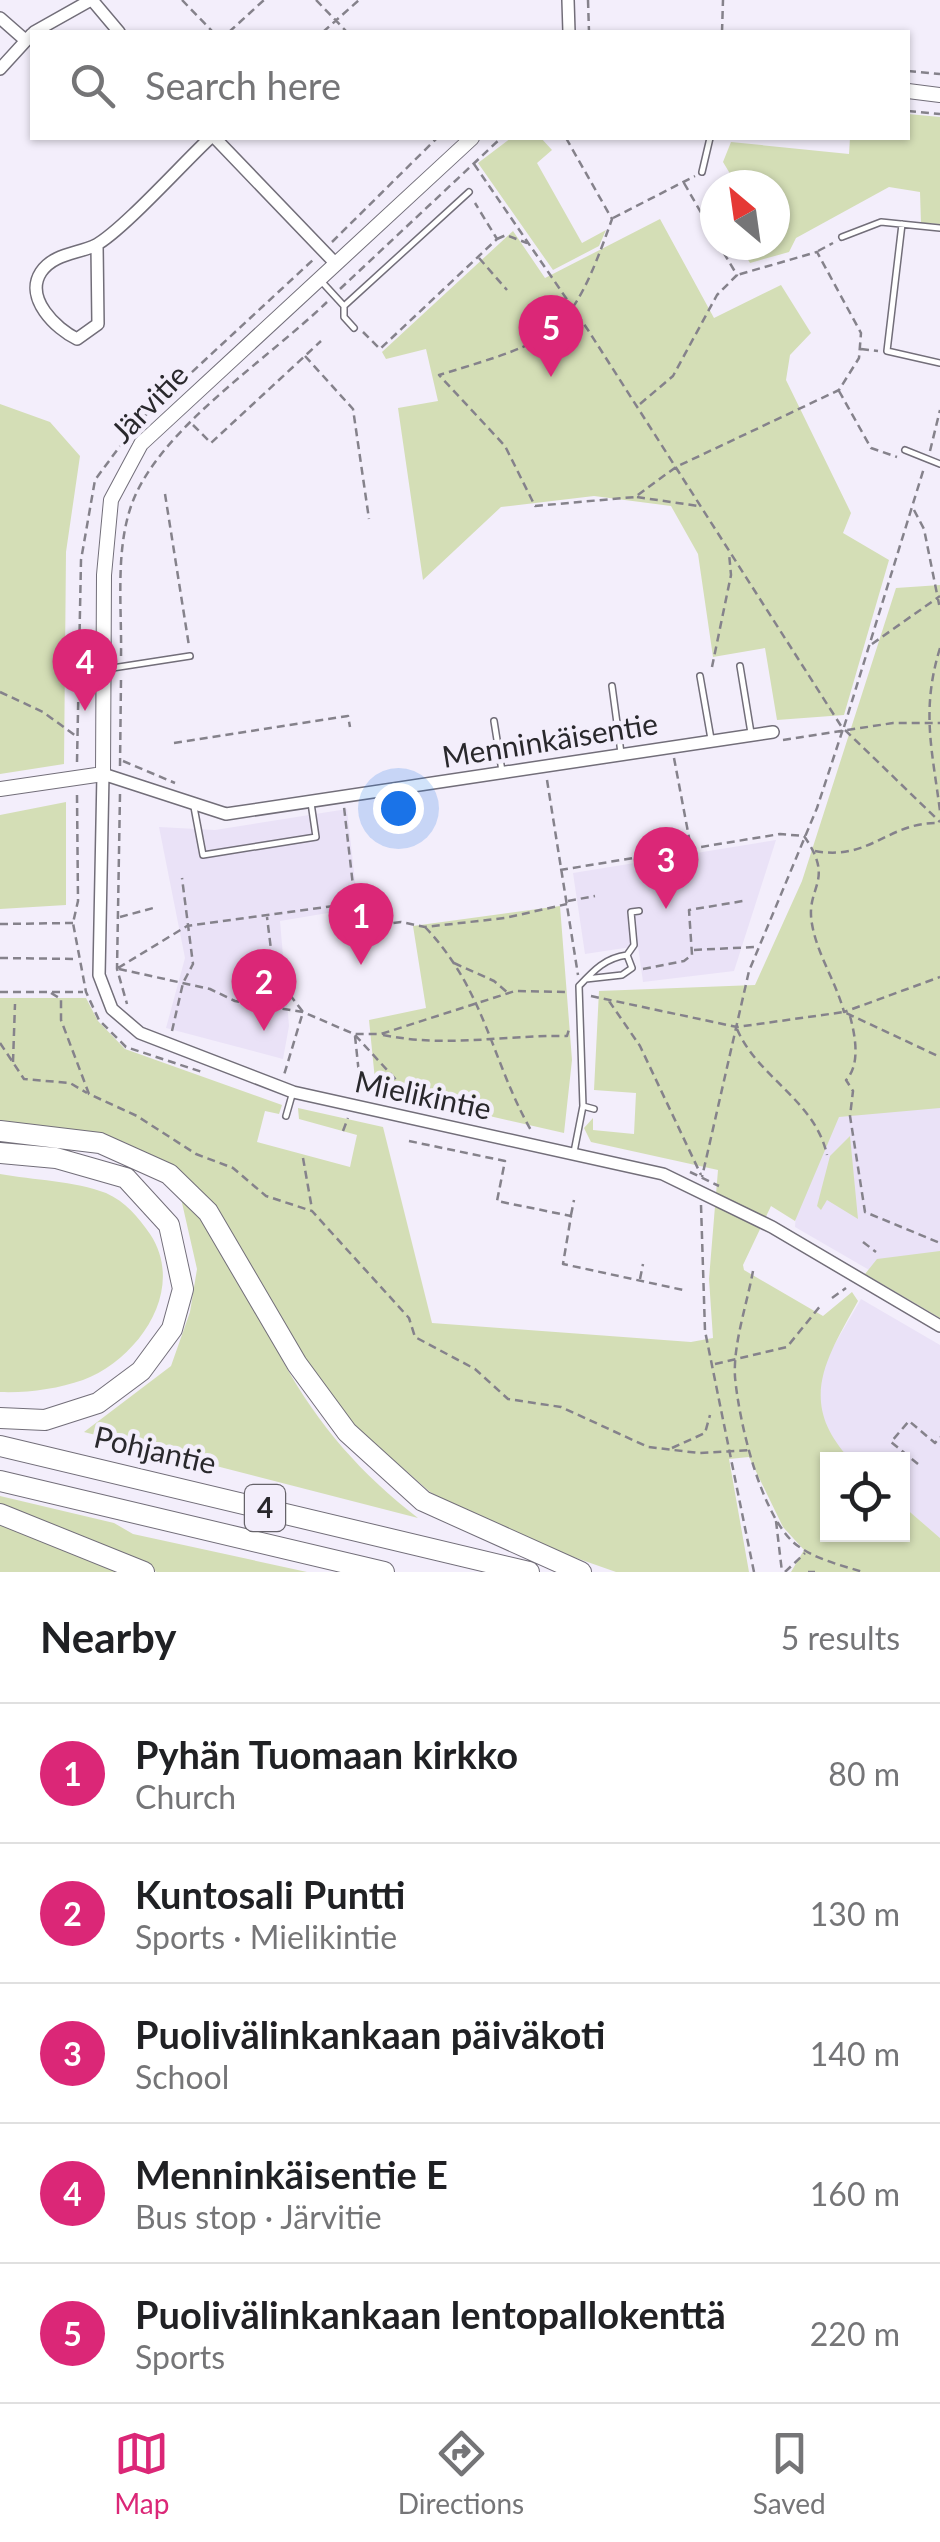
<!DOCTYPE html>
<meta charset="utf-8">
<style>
:root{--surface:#fff;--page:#f2f2f2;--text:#202124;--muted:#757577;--line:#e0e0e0;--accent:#db2777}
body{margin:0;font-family:Lato,sans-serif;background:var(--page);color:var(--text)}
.controls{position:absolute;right:30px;bottom:30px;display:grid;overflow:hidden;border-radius:0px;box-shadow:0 2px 8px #0004}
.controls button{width:90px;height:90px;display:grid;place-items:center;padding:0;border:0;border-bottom:2px solid var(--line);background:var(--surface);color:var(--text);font:50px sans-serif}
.compass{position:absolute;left:700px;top:170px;width:90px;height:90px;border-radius:50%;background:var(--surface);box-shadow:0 2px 8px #0004;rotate:331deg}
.you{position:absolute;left:398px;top:808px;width:35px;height:35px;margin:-25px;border:8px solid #fff;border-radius:50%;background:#1a73e8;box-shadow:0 0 0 15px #1a73e833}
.badge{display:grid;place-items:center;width:65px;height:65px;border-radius:50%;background:var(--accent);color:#fff;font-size:32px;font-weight:700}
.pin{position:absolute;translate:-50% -82px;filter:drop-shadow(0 2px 5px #0008)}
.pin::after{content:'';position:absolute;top:52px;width:35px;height:30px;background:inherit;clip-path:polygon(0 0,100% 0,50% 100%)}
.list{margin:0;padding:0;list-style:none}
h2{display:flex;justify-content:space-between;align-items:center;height:130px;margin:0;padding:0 40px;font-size:42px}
h2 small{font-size:32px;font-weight:400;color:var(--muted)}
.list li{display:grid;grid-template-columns:65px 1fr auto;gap:30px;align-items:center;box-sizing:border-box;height:140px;padding:0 40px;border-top:2px solid var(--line)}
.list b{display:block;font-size:38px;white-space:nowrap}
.list p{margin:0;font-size:32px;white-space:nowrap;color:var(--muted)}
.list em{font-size:32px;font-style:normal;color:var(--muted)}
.icon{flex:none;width:55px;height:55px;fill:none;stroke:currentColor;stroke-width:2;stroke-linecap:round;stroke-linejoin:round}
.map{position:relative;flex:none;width:940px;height:1572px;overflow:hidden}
.search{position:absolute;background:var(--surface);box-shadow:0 2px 8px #0004;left:30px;right:30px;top:30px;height:110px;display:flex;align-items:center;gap:25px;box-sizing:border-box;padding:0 35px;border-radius:0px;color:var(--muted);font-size:38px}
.sheet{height:830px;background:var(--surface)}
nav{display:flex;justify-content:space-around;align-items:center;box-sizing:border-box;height:140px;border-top:2px solid var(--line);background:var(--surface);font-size:28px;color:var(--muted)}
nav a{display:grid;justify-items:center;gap:5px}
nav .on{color:var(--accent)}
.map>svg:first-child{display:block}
</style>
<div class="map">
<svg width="940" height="1572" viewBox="0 0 940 1572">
<rect width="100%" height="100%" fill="#f3eefb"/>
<path fill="#eae2f7" d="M347,809l11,99 -78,13 9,105 -6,33 -117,-31 19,-70 -26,-131 56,3z
M776,840l-42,131 -91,11 -5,-36 -53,8 -12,-81z
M940,1104v207l-145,-84 8,-106z
M861,1299l79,46v193l-37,-32 -1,-46 -55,-1 -25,-21 -10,-55z"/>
<path fill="#d4deb6" d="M908,114l32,3v107l-19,-1 -1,-31 -31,-5 -93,51 -7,14 -39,11 -3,-5 11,-13h17v-60h-45l5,-3 -12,-20 8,-20 118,12 1,-16h58z
M511,138h30l11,12 -15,13 45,80 24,-13 -7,16 -46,24 -75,-107z
M660,219l54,99 67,-33 30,48 -21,22 -4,25 65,133 -8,20 46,27 -45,155 -67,5 -12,-72 -52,9 -15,-103 -27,-48 -77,-10 -93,11 -78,73 -25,-172 40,-7 -12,-52 -40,10 -4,-7 131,-121 32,47z
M0,404l50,18 30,34 -14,96 -2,212 -64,10z
M940,585v523l-101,9 -44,104 -24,-15 -28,59 1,5 79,46 29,-24 6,9c-32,58 -61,101 -8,158l-22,1v74h74l1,-28 37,32v34h-149l13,-22 -21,-23 -34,-70 -20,2 20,113h-133l-114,-40 -72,-40 -75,-66 -52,-66 -89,-155 -42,-37 -48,-26 -124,-22v-122h86l12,23 27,28 157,56 -3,9 -14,-3 -8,31 93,25 7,-32 -58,-16 -1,-11 85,19 49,196 259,19 22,-4 -4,-59 9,-109 -127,-28 -7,-14 9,-10v12l41,4 2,-41 -42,-3 5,-99 156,-6 47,-104 94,-293z
M66,802v103l-66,4v-94z
M560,906l12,154 -8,73 -188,-43 -7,-70 57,-12 -13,-82z
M850,1136l8,83 -31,-19 -6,10 -4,-4 13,-50z
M0,1174c33,6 75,7 106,19 20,9 32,24 44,41 37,56 -12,125 -67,146 -26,9 -55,13 -83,12z
M180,1194c50,41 73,113 104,169 34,62 78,112 134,155l-334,-86 87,-66 19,-54 7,-43z
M940,1251v67l-75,-44 12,-15z
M0,1496l114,27 19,11 174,38h-150l-157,-63z
M0,1523l118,49h-118z"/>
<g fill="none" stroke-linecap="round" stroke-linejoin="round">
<g stroke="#726e79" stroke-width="8">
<path id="service" d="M702,172l8,-34
M902,224l-15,127 53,12
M842,237l39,-15 59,6
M322,282l22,24 125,-114
M344,306v11l10,11
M905,450l35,14
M740,666l11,67
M106,669l84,-13
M700,676l11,63
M612,686l9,67
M494,721l8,50
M194,807l9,48 113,-18 -5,-34
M627,955l7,-10 -3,-33 8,-1
M583,1106l11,3
M286,1116l6,-21
M574,1152l9,-46 -4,-120c15,-16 26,-28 48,-31l5,13 -10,7 -36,4"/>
</g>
<g stroke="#726e79" stroke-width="14">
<path id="minor" d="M92,0l27,32
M568,0l1,32
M0,18l24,21
M34,32l57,-32
M0,69l32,-35
M215,138l121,126
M97,245l1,79 -21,15c-21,-10 -53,-41 -36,-67 13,-19 37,-18 55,-27 27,-15 88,-83 114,-107
M773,732l-547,82 -123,-40 -4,201 13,34 28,24 153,59 370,82 109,53 168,99"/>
</g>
<g stroke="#726e79" stroke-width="16">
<path id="tertiary" d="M908,91l32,4
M0,789l103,-15 1,-199 7,-75 30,-56 331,-306"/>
</g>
<g stroke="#726e79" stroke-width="22">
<path id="motorway" d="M0,1131l100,12 69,31 39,38 89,152 50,68 76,69 158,71
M0,1153l56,5 70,20 43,47 14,64 -11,40 -31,42 -43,32 -53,17 -45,-2
M0,1446l529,126
M0,1481l384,91
M0,1514l144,58"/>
</g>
<path stroke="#85828b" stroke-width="2.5" stroke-dasharray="8 5" stroke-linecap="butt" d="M182,0l31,32
M316,0l31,32
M588,0l1,32
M229,32l35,-32
M323,32l36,-32
M722,32l1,-32
M908,71l32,3
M908,111l32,3
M566,138l46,81c-42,119 -55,120 -173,156l66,71 30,60 100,-9 41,-30 163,-77 20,-32 2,-25 -44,-81 -80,23
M474,164l114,166 255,399 -26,79 -68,163 -47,206
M684,183l31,54
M613,218l82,-42
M497,239l9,-4 21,8
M332,242l105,-104
M818,251l15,-8
M479,258l28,32
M340,289l161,-151
M363,332l17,17 117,-110 -22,-36
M861,349l17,2
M305,356l48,53 16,110
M839,391l32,57 26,9
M640,404l33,-28 44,-81 20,-20 -18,-30
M193,425l18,18 110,-102
M930,451l10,-41
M165,494l24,152
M637,497l61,9
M914,510l10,19 16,80
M872,644l68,-48
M940,648c-19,62 -8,101 0,163
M121,656c1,-50 -7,-112 14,-160 32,-72 134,-138 192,-194
M712,667l19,-92 -2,-22
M0,692l43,20 33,24
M844,727l80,-259
M845,730l95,92
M783,740l110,-17h47
M174,743l174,-27 2,11
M674,758l17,90
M123,761l52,22
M77,762l4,-202 14,-80 42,-57 178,-165
M120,766l1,-87
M547,780l31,195
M120,794l-3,175 10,35
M77,795l1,106 -5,22 13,69 13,28 27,27 79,26
M815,851c56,10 72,-29 124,-28
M560,870l220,-36 24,2c32,46 1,50 8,88 5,30 24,58 32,88l96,-35
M568,901l27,-5
M355,903l8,19 10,4 28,-4 24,5 80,-9 62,-14
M120,917l37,-10
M0,924l73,-1
M425,927c61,64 66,134 107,205
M694,950l62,-3
M0,958l77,1
M454,963l40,18 14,12
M118,968l69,-42 168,-23 -11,-96
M119,969l91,20 25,12 68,11 51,22h27l134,-43 54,1
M643,969l41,-8 8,-6 -3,-45 54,-9
M274,974l29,38 -19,63
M0,992h83
M51,993l10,6v21l28,74 48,22 59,38 37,14 33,28 46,15 97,107 6,19 60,32 33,30 53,8 87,40 51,6 51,-3
M591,996l146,31 107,-15 96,45
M609,1001l31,45 61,129
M850,1016c5,19 11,48 -4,64l7,11 -3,25 15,96 75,31
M266,1023l8,-49 -7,-57
M737,1029c21,49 78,71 90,126
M172,1031l11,-48 10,-19 -11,-86
M355,1035l66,72
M383,1035c66,13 118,0 184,1l3,-10
M355,1036l6,57
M0,1043l24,36 46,4 17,10
M13,1062l2,-58
M343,1131l5,-13
M409,1141l96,20 -8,40 74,15 -8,48 120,26
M303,1158l9,51
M690,1172l29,14
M701,1205l4,126 49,241
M571,1215l3,-15
M863,1242l13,10
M753,1271c-6,33 -20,73 -18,106 4,45 25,134 58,165 18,16 47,23 70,30
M640,1279l3,-15
M832,1298l14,-10
M715,1364l72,-17 34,-42
M672,1448l33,-15 5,-18
M918,1464l-27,-22 18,-21 26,22 5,-6
M776,1521l6,51
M785,1572l20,-19
M808,1572h7"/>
<use href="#service" stroke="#fff" stroke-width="5"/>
<use href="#minor" stroke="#fff" stroke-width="11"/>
<use href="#tertiary" stroke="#fff" stroke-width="14"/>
<use href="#motorway" stroke="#fff" stroke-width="20"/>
</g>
<g text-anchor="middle" stroke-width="9" stroke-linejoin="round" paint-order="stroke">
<rect fill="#f3eefb" stroke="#66636a" stroke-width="2.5" x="245" y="1485" width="40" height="46" rx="8"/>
<g font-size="28" font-weight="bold" fill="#29282c">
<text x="265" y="1518">4</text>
</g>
<g font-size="30" fill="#29282c" stroke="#f3eefb">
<text transform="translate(150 404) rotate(-46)" y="10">Järvitie</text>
<text transform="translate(550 741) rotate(-9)" y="10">Menninkäisentie</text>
<text transform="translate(423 1096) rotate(12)" y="10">Mielikintie</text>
<text transform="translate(155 1451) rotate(13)" y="10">Pohjantie</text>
</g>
</g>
</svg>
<div class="controls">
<button><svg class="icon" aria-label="locate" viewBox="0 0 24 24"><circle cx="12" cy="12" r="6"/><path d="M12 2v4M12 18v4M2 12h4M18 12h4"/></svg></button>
</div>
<svg class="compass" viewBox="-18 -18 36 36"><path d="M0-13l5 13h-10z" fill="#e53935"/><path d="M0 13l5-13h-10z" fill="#757577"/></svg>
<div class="you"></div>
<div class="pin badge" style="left:361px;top:965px">1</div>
<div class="pin badge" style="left:264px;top:1031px">2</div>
<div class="pin badge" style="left:666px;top:909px">3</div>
<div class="pin badge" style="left:85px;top:711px">4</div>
<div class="pin badge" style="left:551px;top:377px">5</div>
<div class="search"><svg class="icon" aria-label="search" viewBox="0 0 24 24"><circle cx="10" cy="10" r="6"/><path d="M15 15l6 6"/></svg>Search here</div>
</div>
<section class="sheet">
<h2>Nearby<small>5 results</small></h2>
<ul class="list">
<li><span class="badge">1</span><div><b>Pyhän Tuomaan kirkko</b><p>Church</p></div><em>80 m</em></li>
<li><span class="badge">2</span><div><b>Kuntosali Puntti</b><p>Sports · Mielikintie</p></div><em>130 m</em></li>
<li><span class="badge">3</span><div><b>Puolivälinkankaan päiväkoti</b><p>School</p></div><em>140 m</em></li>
<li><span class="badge">4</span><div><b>Menninkäisentie E</b><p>Bus stop · Järvitie</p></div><em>160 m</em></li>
<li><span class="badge">5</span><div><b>Puolivälinkankaan lentopallokenttä</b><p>Sports</p></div><em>220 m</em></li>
</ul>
</section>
<nav>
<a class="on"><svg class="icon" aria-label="map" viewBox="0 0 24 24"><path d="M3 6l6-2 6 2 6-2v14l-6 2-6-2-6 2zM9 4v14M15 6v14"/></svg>Map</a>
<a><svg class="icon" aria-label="directions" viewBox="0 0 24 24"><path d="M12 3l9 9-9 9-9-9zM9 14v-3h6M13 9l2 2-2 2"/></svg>Directions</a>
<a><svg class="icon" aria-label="saved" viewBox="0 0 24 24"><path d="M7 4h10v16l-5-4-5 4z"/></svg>Saved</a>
</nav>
